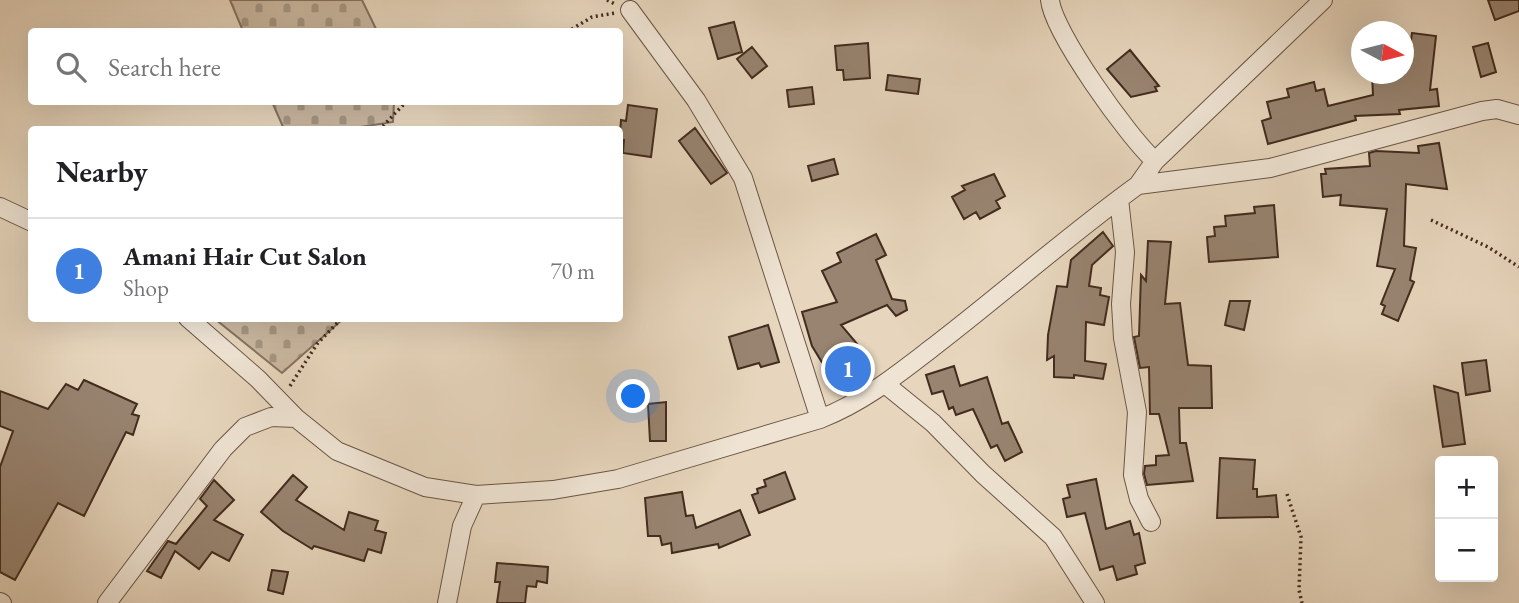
<!DOCTYPE html>
<meta charset="utf-8">
<style>
:root{--surface:#fff;--page:#f6f6f6;--text:#202124;--muted:#757577;--line:#e0e0e0;--accent:#0f766e}
body{margin:0;font-family:"EB Garamond",serif;background:var(--page);color:var(--text)}
.controls{position:absolute;right:21px;bottom:21px;display:grid;overflow:hidden;border-radius:7px;box-shadow:0 7px 28px #0002}
.controls button{width:63px;height:63px;display:grid;place-items:center;padding:0;border:0;border-bottom:2px solid var(--line);background:var(--surface);color:var(--text);font:35px sans-serif}
.compass{position:absolute;left:1351px;top:21px;width:63px;height:63px;border-radius:50%;background:var(--surface);box-shadow:0 7px 28px #0002;rotate:97deg}
.you{position:absolute;left:634px;top:397px;width:24px;height:24px;margin:-18px;border:5px solid #fff;border-radius:50%;background:#1a73e8;box-shadow:0 0 0 10px #1a73e833}
.badge{display:grid;place-items:center;width:46px;height:46px;border-radius:50%;background:var(--accent);color:#fff;font-size:23px;font-weight:700}
.pin{position:absolute;translate:-50% -50%;border:4px solid #fff;box-shadow:0 2px 7px #0006}
.list{margin:0;padding:0;list-style:none}
h2{display:flex;justify-content:space-between;align-items:center;height:91px;margin:0;padding:0 28px;font-size:30px}
h2 small{font-size:23px;font-weight:400;color:var(--muted)}
.list li{display:grid;grid-template-columns:46px 1fr auto;gap:21px;align-items:center;box-sizing:border-box;height:105px;padding:0 28px;border-top:2px solid var(--line)}
.list b{display:block;font-size:26px;white-space:nowrap}
.list p{margin:0;font-size:23px;white-space:nowrap;color:var(--muted)}
.list em{font-size:23px;font-style:normal;color:var(--muted)}
.icon{flex:none;width:38px;height:38px;fill:none;stroke:currentColor;stroke-width:2;stroke-linecap:round;stroke-linejoin:round}
.map{position:relative;flex:none;width:1519px;height:603px;overflow:hidden}
.search{position:absolute;background:var(--surface);box-shadow:0 7px 28px #0002;left:28px;top:28px;width:595px;height:77px;display:flex;align-items:center;gap:18px;box-sizing:border-box;padding:0 24px;border-radius:7px;color:var(--muted);font-size:26px}
.panel{position:absolute;background:var(--surface);box-shadow:0 7px 28px #0002;left:28px;top:126px;width:595px;height:196px;border-radius:7px}
.map>svg:first-child{display:block}
</style>
<div class="map">
<svg width="1519" height="603" viewBox="0 0 1519 603">
<defs>
<pattern id="cemetery-stones" width="16" height="16" patternUnits="userSpaceOnUse" patternTransform="scale(1.75)"><rect width="16" height="16" fill="#cbb9a2"/><path d="M2 7V4a2 2 0 0 1 4 0v3zM10 15v-3a2 2 0 0 1 4 0v3z" fill="#a69783"/></pattern>
</defs>
<rect width="100%" height="100%" fill="#e7d6bd"/>
<filter id="stains"><feTurbulence type="fractalNoise" baseFrequency=".00286" numOctaves="4"/><feColorMatrix values="0 0 0 0 .2 0 0 0 0 .09 0 0 0 0 .02 0 0 0 .5 -.17"/></filter>
<radialGradient id="worn" r=".72"><stop offset=".6" stop-color="#630" stop-opacity="0"/><stop offset="1" stop-color="#630" stop-opacity=".3"/></radialGradient>
<path fill="url(#cemetery-stones)" stroke="#867260" stroke-width="2" d="M230,0h132l15,31h-134z
M272,102h122l-1,20 -46,7h-63z
M215,319h128l-61,54z"/>
<path fill="#988471" stroke="#422b1f" stroke-width="2" d="M1488,0h31v11l-24,9z
M734,22l8,30 -24,7 -9,-31z
M1412,33l24,3 -6,54 7,-1 2,17 -40,4 1,4 -45,2 1,4 -88,24 -6,-23 9,-3 -4,-16 22,-5 -2,-8 27,-7 2,9 8,-2 4,17 45,-11 -1,-21h32v-19l5,-1z
M868,43l2,35 -26,2 -1,-10h-6l-2,-24z
M1488,43l8,29 -15,5 -8,-30z
M752,47l15,19 -15,12 -15,-19z
M1130,50l29,36 -4,1 2,4 -26,6 -24,-28z
M888,75l32,4 -2,15 -32,-4z
M812,87l2,17 -25,3 -2,-17z
M628,105l29,4 -6,48 -28,-4 1,-13h-4v-6l1,-14 5,1z
M695,128l32,45 -16,11 -32,-43z
M1439,143l8,46 -41,-5 -2,62 12,2 -6,32 4,2 -16,39 -16,-7 3,-8 -4,-2 14,-35 -18,-3 10,-57 -47,-4 1,-10 -18,2 -2,-23h5l-1,-5 45,-3 -1,-13 7,-2 43,2 -1,-7z
M834,159l4,15 -26,7 -4,-15z
M994,174l11,22 -9,5 4,7 -20,11 -4,-7 -12,7 -12,-22 13,-7 -3,-4z
M1274,205l4,52 -69,5 -2,-25 8,-1 -1,-9 12,-1 -1,-10 30,-3 -1,-6z
M1103,232l10,14 -21,19 -3,21 12,2 -1,7 9,2 -5,28 -18,-3 -1,39 21,3 -3,15 -29,-4v3l-20,-1v-21l-7,4 1,-25 9,-49 10,1 4,-27z
M876,234l10,21 -10,5 16,39 13,2 2,9 -11,6 -9,-11 -46,20 23,27 7,18 -27,11 -10,-24 -11,7 -11,-18 -10,-34 35,-10 -15,-31 19,-9 -4,-9z
M1148,241l23,1 -6,62 15,-1 8,62 23,1 1,42h-33l1,35h6l7,38 -46,4 -3,-11 1,-8 11,-1v-9l13,-1 -10,-41h-9l-1,-47 -9,1 -6,-31 5,-1 2,-61 5,6z
M1230,301h20l-6,29 -19,-5z
M768,325l11,37 -18,5 -2,-4 -21,6 -9,-32z
M1486,360l4,31 -24,4 -4,-32z
M954,366l6,20 27,-9 15,47 6,-2 14,30 -17,9 -8,-16 -6,3 -18,-39 -17,6 -3,-8 -4,2 -6,-18 -11,3 -6,-19z
M84,380l53,24 -5,10 7,2 -6,19 -7,-3 -42,84 -26,-13 -43,77 -15,-8v-105l13,-36 -13,-5v-35l48,18 18,-25 12,6z
M1434,386l24,7 7,51 -22,3z
M666,402v39h-16l-2,-37z
M1220,458l35,2 -2,29h4v8l19,-2 2,22 -61,1z
M785,472l10,27 -36,14 -7,-18 6,-2 -1,-4 9,-3 -2,-6z
M293,475l14,12 -11,13 48,30 5,-18 29,9 -3,9 11,3 -5,20 -13,-4 -4,12 -50,-15 -2,3 -29,-18 -22,-19z
M1096,479l10,50 24,-8 4,14 5,-2 6,30 -10,3 2,8 -20,6 -4,-14 -13,4 -15,-57 -18,4 -4,-18 7,-2 -3,-12z
M214,480l20,20 -20,20 29,15 -14,26 -17,-9 -13,17 -24,-18 -14,27 -14,-7 21,-30 8,3 31,-38 -7,-7z
M682,492l4,24 7,-1 3,13 44,-18 10,25 -31,13 -1,-4 -46,9 -1,-10 -9,2 -2,-9h-12l-3,-38z
M497,563l51,4 -1,16 -10,-2 -1,6 -9,-1 -2,17h-28l3,-21h-5z
M272,570l16,2 -5,22 -15,-4z"/>
<g fill="none" stroke-linecap="round" stroke-linejoin="round">
<g stroke="#6b5646" stroke-width="20">
<path id="minor" d="M1050,0c3,32 79,138 105,161
M630,10l66,90 47,78 77,241
M1138,185l132,-17 212,-57 15,-2 22,6
M1119,199l6,53 -4,52 2,34 14,74 -4,63 6,24 12,23
M0,207l32,15
M188,318l70,61 38,39
M885,384l48,39 50,51 70,63 42,66
M0,602l2,1
M107,603l116,-154 22,-22 26,-10 25,1 41,33 88,36 51,8 77,-5 65,-11 202,-60c41,-16 73,-41 108,-68 71,-54 138,-114 210,-166l17,-24 168,-161
M447,603l15,-77 14,-31"/>
</g>
<path stroke="#422b1f" stroke-width="3.5" stroke-dasharray="2 3.5" stroke-linecap="butt" d="M607,0l8,4
M567,32l25,-15 23,-4
M379,130l25,-26 7,-2
M1431,220l57,27 31,20
M290,386l27,-42 25,-26
M1287,494l14,43 -2,53 3,13"/>
<use href="#minor" stroke="#efe4d4" stroke-width="18"/>
</g>
<rect width="100%" height="100%" filter="url(#stains)"/>
<rect width="100%" height="100%" fill="url(#worn)"/>
</svg>
<div class="controls">
<button>+</button>
<button>−</button>
</div>
<svg class="compass" viewBox="-18 -18 36 36"><path d="M0-13l5 13h-10z" fill="#e53935"/><path d="M0 13l5-13h-10z" fill="#757577"/></svg>
<div class="you"></div>
<div class="pin badge" style="left:848px;top:369px;background:#3f7fe0">1</div>
<div class="search"><svg class="icon" aria-label="search" viewBox="0 0 24 24"><circle cx="10" cy="10" r="6"/><path d="M15 15l6 6"/></svg>Search here</div>
<section class="panel">
<h2>Nearby<small></small></h2>
<ul class="list">
<li><span class="badge" style="background:#3f7fe0">1</span><div><b>Amani Hair Cut Salon</b><p>Shop</p></div><em>70 m</em></li>
</ul>
</section>
</div>
